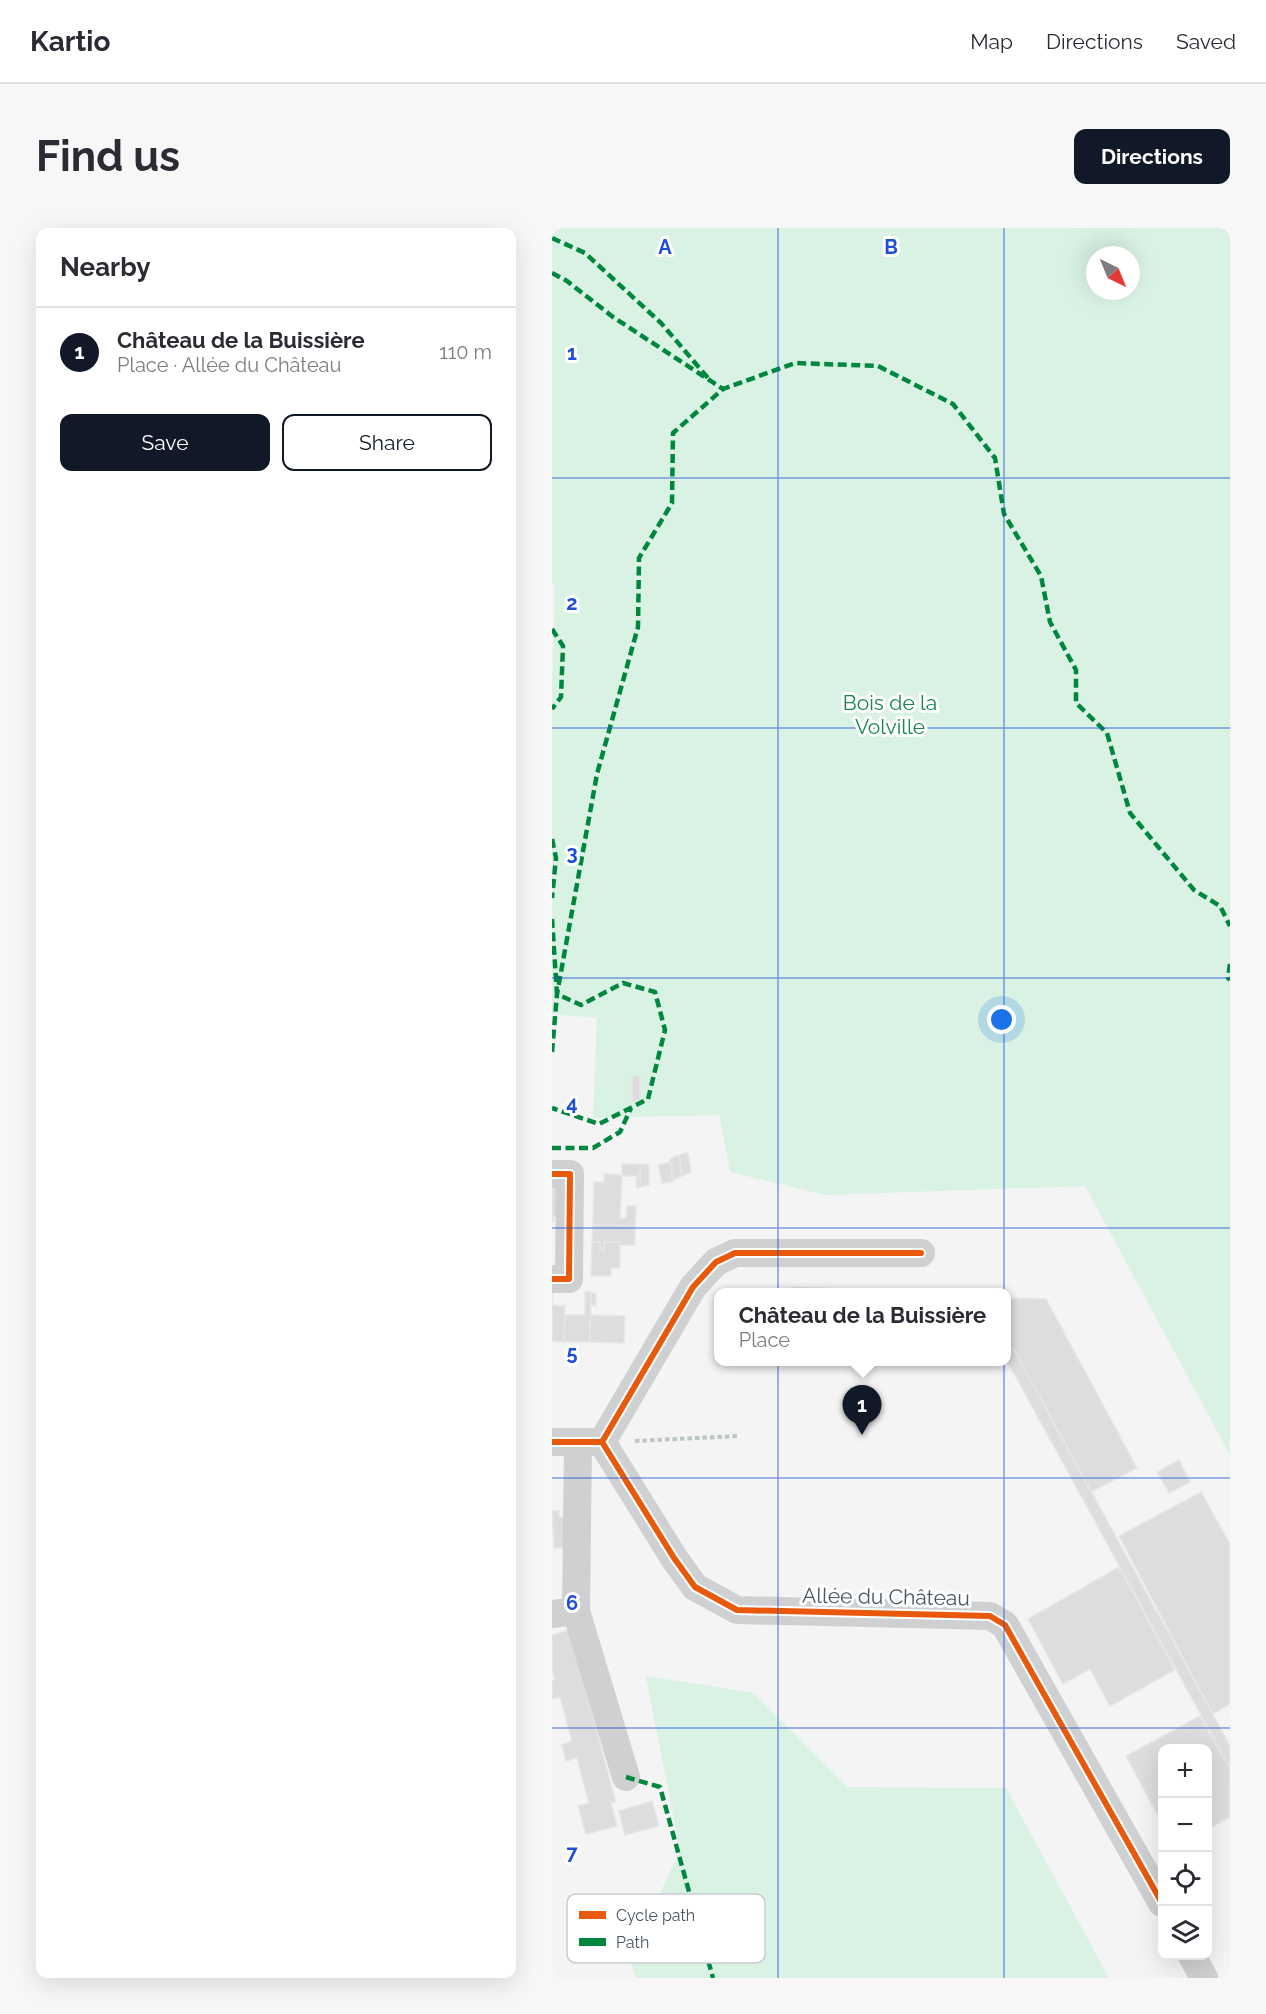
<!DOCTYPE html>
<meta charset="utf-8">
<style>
:root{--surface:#fff;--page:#f7f7f7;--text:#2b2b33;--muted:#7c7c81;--line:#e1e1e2;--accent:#111827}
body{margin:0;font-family:Raleway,sans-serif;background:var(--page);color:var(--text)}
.controls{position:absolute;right:18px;bottom:18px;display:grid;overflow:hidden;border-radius:12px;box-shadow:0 6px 24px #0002}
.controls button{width:54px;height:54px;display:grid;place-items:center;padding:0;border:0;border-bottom:2px solid var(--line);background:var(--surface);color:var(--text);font:30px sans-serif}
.compass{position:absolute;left:534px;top:18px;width:54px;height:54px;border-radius:50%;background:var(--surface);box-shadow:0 6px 24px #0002;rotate:137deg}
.you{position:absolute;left:450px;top:792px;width:21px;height:21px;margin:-15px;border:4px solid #fff;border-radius:50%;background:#1a73e8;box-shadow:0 0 0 9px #1a73e833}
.badge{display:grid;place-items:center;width:39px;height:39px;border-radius:50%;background:var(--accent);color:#fff;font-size:20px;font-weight:700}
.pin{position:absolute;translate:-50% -50px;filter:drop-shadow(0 2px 3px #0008)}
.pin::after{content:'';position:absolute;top:32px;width:21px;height:18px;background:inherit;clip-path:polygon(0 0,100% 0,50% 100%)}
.popup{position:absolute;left:162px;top:1060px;width:297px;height:78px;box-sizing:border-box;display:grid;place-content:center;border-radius:12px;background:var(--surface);filter:drop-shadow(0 2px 4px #0005);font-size:20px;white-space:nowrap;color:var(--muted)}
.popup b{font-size:22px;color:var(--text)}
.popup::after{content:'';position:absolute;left:50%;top:100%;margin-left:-12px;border:12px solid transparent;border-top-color:var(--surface)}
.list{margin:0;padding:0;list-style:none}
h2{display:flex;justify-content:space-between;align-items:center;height:78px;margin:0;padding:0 24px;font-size:26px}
h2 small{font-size:20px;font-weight:400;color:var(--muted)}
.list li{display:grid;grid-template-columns:39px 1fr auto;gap:18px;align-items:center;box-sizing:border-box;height:90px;padding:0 24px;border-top:2px solid var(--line)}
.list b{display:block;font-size:22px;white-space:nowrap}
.list p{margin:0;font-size:20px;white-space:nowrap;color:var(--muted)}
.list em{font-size:20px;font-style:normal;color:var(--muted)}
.actions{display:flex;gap:12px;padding:18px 24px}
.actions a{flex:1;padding:14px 0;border:2px solid var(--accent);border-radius:12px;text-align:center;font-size:21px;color:var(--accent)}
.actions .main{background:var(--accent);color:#fff}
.icon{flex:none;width:33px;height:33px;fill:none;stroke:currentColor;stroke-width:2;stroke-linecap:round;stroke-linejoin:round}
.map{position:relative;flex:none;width:678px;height:1750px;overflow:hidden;border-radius:12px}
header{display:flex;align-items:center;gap:36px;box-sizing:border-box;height:84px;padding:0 30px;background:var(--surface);border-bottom:2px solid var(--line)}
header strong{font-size:28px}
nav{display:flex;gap:33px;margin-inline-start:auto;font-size:21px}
.intro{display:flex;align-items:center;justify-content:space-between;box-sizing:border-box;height:144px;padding:0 36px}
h1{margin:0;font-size:42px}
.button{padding:15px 27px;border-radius:12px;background:var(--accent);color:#fff;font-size:21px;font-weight:700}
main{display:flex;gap:36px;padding:0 36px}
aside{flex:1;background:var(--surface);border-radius:12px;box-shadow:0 6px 24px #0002}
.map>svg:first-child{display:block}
</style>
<header>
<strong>Kartio</strong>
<nav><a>Map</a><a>Directions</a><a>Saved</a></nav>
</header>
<div class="intro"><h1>Find us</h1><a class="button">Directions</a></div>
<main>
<aside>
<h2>Nearby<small></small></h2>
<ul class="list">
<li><span class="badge">1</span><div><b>Château de la Buissière</b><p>Place · Allée du Château</p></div><em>110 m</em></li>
</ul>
<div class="actions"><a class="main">Save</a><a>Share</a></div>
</aside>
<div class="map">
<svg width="678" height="1750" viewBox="0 0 678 1750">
<rect width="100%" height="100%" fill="#f4f4f4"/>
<path fill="#d9f2e3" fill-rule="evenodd" d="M0,0h678v1227l-145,-269 -260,9 -95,-23 -11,-57 -126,3 4,-100 -45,-4v-328l3,-102 -3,-1zM543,27h36v36h-36z
M94,1448l108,17 94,94 158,1 103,190h-473l-7,-20 51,-107z"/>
<path fill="#ddddde" stroke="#e5e6e7" stroke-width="1.5" d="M80,848h8v25l-8,1z
M136,924l3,20 -9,4 -3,-21z
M127,927l3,21 -9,4 -3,-21z
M118,934l3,20 -11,1 -4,-18z
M70,936h18v23h-4l1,-11h-15z
M88,936l9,1v20l-9,2z
M52,946l18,1 -2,44 6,-1 1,-12h9l-1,20 -42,-2 1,-42h10z
M0,960h11v29h-9v5h-2z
M41,996l42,2v19h-15v-3h-16v9l-4,-1v-8h-8z
M40,1014h8v8l4,1v-9h16v26h-9v8h-20z
M240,1059l109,5h-109z
M0,1064l1,13 12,1 -1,36 -12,-1z
M33,1064h6l-1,50h-26l1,-27h20z
M39,1065h5v13l-5,-1z
M454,1070l40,1 91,169 -46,24 -78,-144h-7z
M38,1087l35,1 -1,27 -34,-1z
M454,1120h7l217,398v22l-224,-409z
M627,1232l11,22 -21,11 -12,-21z
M649,1264l29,52v160l-17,10 -94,-178z
M0,1283h7v6h12v31h-17z
M567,1339l56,103 -65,36 -20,-37 -27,15 -35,-65z
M17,1402l47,172 -5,1 6,23 -31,8 -8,-28 11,-3 -12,-45 -11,3 -4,-16 10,-4 -12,-44 -8,2v-18l3,-1 -3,-12v-33z
M648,1488l30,53v48l-22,12v-81h-46v75l-36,-67z
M100,1573l7,25 -34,9 -6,-24z"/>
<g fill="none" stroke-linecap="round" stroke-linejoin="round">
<path stroke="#bcc7c4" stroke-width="4" stroke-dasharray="4.5 3" stroke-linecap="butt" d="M83,1213l104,-5"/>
<path stroke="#ced0d2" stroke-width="28" d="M0,946h18l-1,105h-17
M0,1214h50l72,116 21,29 42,23 253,6 15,9 157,278
M26,1214l-2,169 50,166
M50,1214l91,-155 23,-25 19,-9h186
M0,1386l24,-3
M640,1728l12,22"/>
<path stroke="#00873e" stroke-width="4.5" stroke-dasharray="9 4.5" stroke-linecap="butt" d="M0,10l33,15 76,70 47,55
M0,45l15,8 46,36 110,72
M0,401l11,17 -2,51 -9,12
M0,611l4,19 -4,40
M0,691l5,75 24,11 42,-22 32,9 10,38 -17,69 -49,25 -47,-16
M678,736l-2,14 2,2
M0,824l5,-58 40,-220 41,-147 1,-69 33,-55 1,-70 50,-44 72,-26 83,3 75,38 42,54 9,56 37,62 9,46 26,48v33l31,30 23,80 64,77 26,16 10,20
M0,920h41l27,-16 11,-24
M74,1549l34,10 53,191"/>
<g stroke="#fff" stroke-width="10">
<path id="cycleway" d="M0,946h18l-1,105h-17
M0,1214h50l72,116 21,29 42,23 253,6 15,9 157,278
M50,1214l91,-155 23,-25 19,-9h186"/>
</g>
<use href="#cycleway" stroke="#e8590c" stroke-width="6"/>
</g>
<path fill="none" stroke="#1d4ed8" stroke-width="1.5" stroke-opacity="0.55" d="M226,0v1750M452,0v1750M0,250h678M0,500h678M0,750h678M0,1000h678M0,1250h678M0,1500h678"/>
<g text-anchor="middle" stroke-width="6" stroke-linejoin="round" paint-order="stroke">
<g font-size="21" fill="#17864f" stroke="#fff">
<text x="338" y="482">Bois de la<tspan x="338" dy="24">Volville</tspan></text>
</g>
<g font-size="21" fill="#4a5661" stroke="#fff">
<text transform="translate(334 1369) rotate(1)" y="7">Allée du Château</text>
</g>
</g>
<rect x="15" y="1666" width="198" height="69" rx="9" fill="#fff" stroke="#c9ccd0" stroke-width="1.5"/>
<rect x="27" y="1683" width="27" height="8" fill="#e8590c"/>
<rect x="27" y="1710" width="27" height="8" fill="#00873e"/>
<g font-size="16" fill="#4a5661">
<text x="64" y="1693">Cycle path</text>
<text x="64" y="1720">Path</text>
</g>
<g font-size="20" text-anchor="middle" font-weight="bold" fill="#1d4ed8" stroke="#fff" stroke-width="6" stroke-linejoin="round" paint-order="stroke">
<text x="113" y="26">A</text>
<text x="339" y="26">B</text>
<text x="20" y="132">1</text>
<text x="20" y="382">2</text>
<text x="20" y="632">3</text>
<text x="20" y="882">4</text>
<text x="20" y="1132">5</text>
<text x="20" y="1382">6</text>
<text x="20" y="1632">7</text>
</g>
</svg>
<div class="controls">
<button>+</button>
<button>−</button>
<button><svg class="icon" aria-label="locate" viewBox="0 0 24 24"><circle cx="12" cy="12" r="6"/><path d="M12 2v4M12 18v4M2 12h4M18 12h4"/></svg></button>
<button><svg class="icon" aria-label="layers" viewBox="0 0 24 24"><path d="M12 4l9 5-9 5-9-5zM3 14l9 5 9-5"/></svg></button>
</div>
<svg class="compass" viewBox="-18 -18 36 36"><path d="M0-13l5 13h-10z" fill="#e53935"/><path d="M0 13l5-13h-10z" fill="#7c7c81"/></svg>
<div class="you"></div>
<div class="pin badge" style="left:310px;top:1207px">1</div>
<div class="popup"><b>Château de la Buissière</b>Place</div>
</div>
</main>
